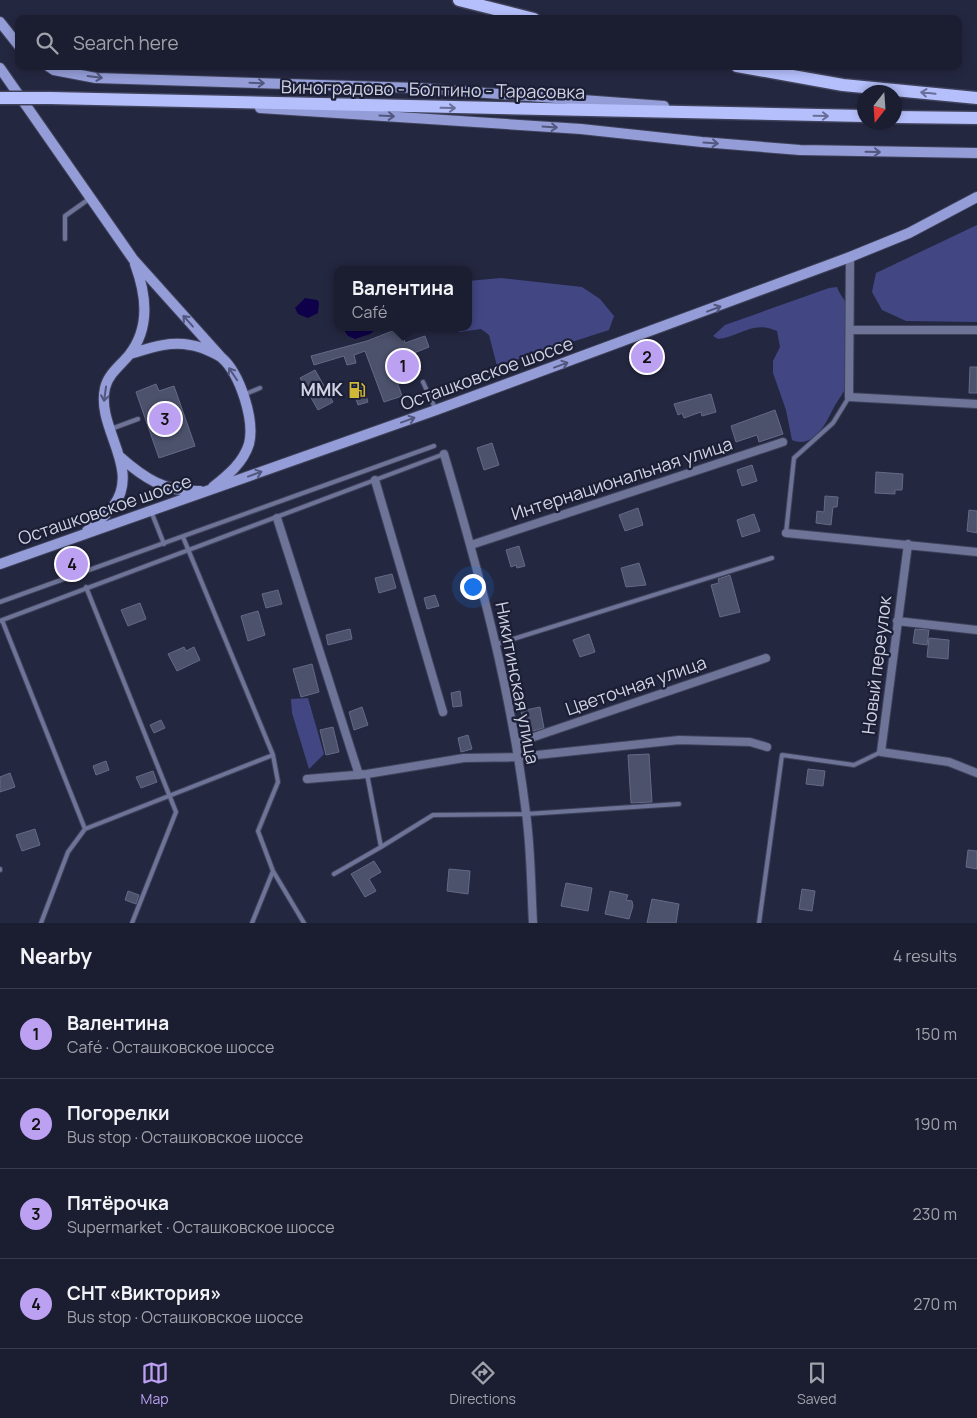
<!DOCTYPE html>
<meta charset="utf-8">
<style>
:root{--surface:#1b1d30;--page:#282a3c;--text:#f1f3f6;--muted:#a0a2ab;--line:#393b4c;--accent:#bca0f2}
body{margin:0;font-family:Manrope,sans-serif;background:var(--page);color:var(--text)}
.compass{position:absolute;left:857px;top:85px;width:45px;height:45px;border-radius:50%;background:var(--surface);box-shadow:0 2px 8px #0003;rotate:197deg}
.you{position:absolute;left:472px;top:586px;width:18px;height:18px;margin:-12px;border:4px solid #fff;border-radius:50%;background:#1a73e8;box-shadow:0 0 0 8px #1a73e833}
.badge{display:grid;place-items:center;width:32px;height:32px;border-radius:50%;background:var(--accent);color:#111;font-size:16px;font-weight:700}
.pin{position:absolute;translate:-50% -50%;border:2px solid #fff;box-shadow:0 1px 5px #0006}
.popup{position:absolute;left:334px;top:266px;width:138px;height:65px;box-sizing:border-box;display:grid;place-content:center;border-radius:10px;background:var(--surface);filter:drop-shadow(0 1px 4px #0005);font-size:16px;white-space:nowrap;color:var(--muted)}
.popup b{font-size:19px;color:var(--text)}
.popup::after{content:'';position:absolute;left:50%;top:100%;margin-left:-10px;border:10px solid transparent;border-top-color:var(--surface)}
.list{margin:0;padding:0;list-style:none}
h2{display:flex;justify-content:space-between;align-items:center;height:65px;margin:0;padding:0 20px;font-size:21px}
h2 small{font-size:16px;font-weight:400;color:var(--muted)}
.list li{display:grid;grid-template-columns:32px 1fr auto;gap:15px;align-items:center;box-sizing:border-box;height:90px;padding:0 20px;border-top:1px solid var(--line)}
.list b{display:block;font-size:19px;white-space:nowrap}
.list p{margin:0;font-size:16px;white-space:nowrap;color:var(--muted)}
.list em{font-size:16px;font-style:normal;color:var(--muted)}
.icon{flex:none;width:28px;height:28px;fill:none;stroke:currentColor;stroke-width:2;stroke-linecap:round;stroke-linejoin:round}
.map{position:relative;flex:none;width:977px;height:923px;overflow:hidden}
.search{position:absolute;background:var(--surface);box-shadow:0 2px 8px #0003;left:15px;right:15px;top:15px;height:55px;display:flex;align-items:center;gap:12px;box-sizing:border-box;padding:0 18px;border-radius:10px;color:var(--muted);font-size:19px}
.sheet{height:425px;background:var(--surface)}
nav{display:flex;justify-content:space-around;align-items:center;box-sizing:border-box;height:70px;border-top:1px solid var(--line);background:var(--surface);font-size:14px;color:var(--muted)}
nav a{display:grid;justify-items:center;gap:2px}
nav .on{color:var(--accent)}
.map>svg:first-child{display:block}
</style>
<div class="map">
<svg width="977" height="923" viewBox="0 0 977 923">
<rect width="100%" height="100%" fill="#242740"/>
<path fill="#424784" d="M977,225v97l-71,-1 -24,-11 -10,-18 4,-19z
M501,278l81,9 18,12 14,17 -5,14 -112,36 -8,-31 -8,-6 -21,3 -7,-5h15v-46z
M837,287c4,11 12,17 16,27 2,5 -1,54 -3,61 -4,17 -10,21 -17,34 -8,16 -20,40 -41,31l-6,-30 -13,-37v-12l7,-14 -3,-16c-25,-11 -35,5 -59,8l-5,-3 12,-11 104,-37z
M308,698l16,56 -15,15 -17,-56 -1,-14z"/>
<path fill="#0f004a" d="M305,298l12,2 2,2 -1,11 -10,5 -10,-4 -3,-6z
M342,327h48l-12,1 -8,6 -15,5 -7,-3z"/>
<path fill="#4c516c" stroke="#646985" d="M400,328l5,15 20,-7 4,11 -15,6 7,17 -25,9 6,17 -18,6 -19,-51 -11,4 2,8 -9,2 -3,-9 -30,9 -3,-9 56,-15z
M970,367h7v26h-8z
M315,370l18,32 -15,8 -18,-32z
M362,383l6,19 -10,3 -6,-19z
M156,384l3,7 15,-5 21,60 -36,12 -23,-66z
M711,394l5,18 -14,4 -1,-4 -17,6 -2,-5 -4,2 -4,-11z
M775,410l8,24 -24,8 -2,-7 -21,7 -5,-16z
M492,443l7,22 -15,5 -7,-22z
M752,465l5,16 -15,5 -5,-16z
M876,472l27,2 -1,16h-7v4l-20,-1z
M825,496l13,1 -1,10h-4l-2,18 -15,-2 1,-12 7,1z
M638,508l5,17 -18,6 -6,-16z
M969,510l8,1v22l-10,-2z
M754,514l6,17 -18,6 -5,-17z
M519,546l6,20 -8,2 -1,-3 -5,2 -5,-17z
M639,563l7,22 -20,2 -5,-19z
M392,574l4,14 -17,5 -4,-15z
M730,575l10,37 -20,5 -9,-32 8,-2 -1,-4z
M278,590l4,14 -16,4 -4,-14z
M435,595l4,11 -12,3 -3,-11z
M140,603l6,16 -18,7 -7,-16z
M258,611l7,24 -17,6 -7,-25z
M350,629l2,10 -24,6 -2,-10z
M915,629l14,1 -2,15 -14,-2z
M589,634l6,18 -15,5 -7,-17z
M929,638l20,2 -1,19 -21,-2z
M184,647l2,4 8,-4 6,13 -23,11 -9,-17z
M312,664l7,28 -18,5 -8,-28z
M460,691l2,15 -9,1 -2,-14z
M362,707l6,18 -14,5 -5,-18z
M540,707l4,21 -19,5 -4,-22z
M161,720l4,8 -11,5 -4,-8z
M333,727l6,25 -13,3 -6,-25z
M468,735l4,14 -11,3 -3,-14z
M649,754l3,48 -21,1 -3,-48z
M106,761l3,9 -13,5 -3,-9z
M808,769l17,2 -2,15 -17,-2z
M153,771l4,11 -16,6 -5,-11z
M10,773l5,14 -15,5v-15z
M35,829l5,16 -18,6 -6,-16z
M968,850l9,1v18l-11,-2z
M374,861l7,11 -12,7 7,12 -11,6 -14,-23z
M449,869l21,2 -2,23 -21,-3z
M566,883l26,5 -4,23 -27,-5z
M802,889l13,2 -3,20 -13,-2z
M128,891l11,4 -3,9 -11,-4z
M610,891l18,4 -2,5 6,1 1,5 -4,13 -24,-5z
M652,899l27,5 -3,19h-29z"/>
<g fill="none" stroke-linecap="round" stroke-linejoin="round">
<g stroke="#3f425a" stroke-width="6">
<path id="service" d="M65,239v-23l24,-17
M423,382l13,28
M243,395l17,-7
M111,429l27,-10
M151,511l13,33
M786,533l8,-75 39,-35 16,-26
M183,537l90,218 5,27 -20,49 15,40 31,52
M86,587l90,225 -44,111
M0,602l434,-156
M2,620l83,209
M0,621l444,-167
M497,644l275,-86
M367,774l14,73 52,-32 93,-1 153,-10
M0,869v1
M334,874l47,-27
M41,923l27,-71 17,-23 188,-74
M252,923l21,-52
M759,923l23,-168 72,10 27,-13"/>
</g>
<g stroke="#3f425a" stroke-width="10">
<path id="minor" d="M850,257l-1,140 128,7
M850,330h127
M444,454c35,118 67,236 82,359 5,36 5,74 7,110
M375,480l68,232
M277,518l82,257
M786,533l191,19
M908,544l-27,208 68,10 28,11
M471,545l312,-103
M897,621l80,9
M516,743l250,-85
M307,779l60,-5 97,-16 54,-1 161,-17 71,2 17,5"/>
</g>
<g stroke="#3f425a" stroke-width="12">
<path id="secondary" d="M0,22l19,24
M48,66l6,4 42,8 322,10 246,18
M0,68l133,191 88,98
M260,108l321,21 121,13 98,8 177,3
M130,354c20,-6 39,-13 60,-9 9,1 26,8 32,13 18,16 33,62 27,86 -6,19 -21,31 -36,43
M119,456c26,23 46,36 81,35
M87,531c9,-8 20,-16 27,-26 27,-37 -18,-77 -9,-117 3,-14 16,-23 24,-33 22,-28 17,-61 6,-91
M0,564l436,-154 414,-153 59,-24 68,-36"/>
</g>
<g stroke="#3f425a" stroke-width="15">
<path id="primary" d="M459,0l75,19
M737,66l106,19 134,13
M50,98l814,18
M894,117l83,1"/>
</g>
<use href="#service" stroke="#6e7498" stroke-width="4"/>
<use href="#minor" stroke="#6e7498" stroke-width="8"/>
<use href="#secondary" stroke="#949dd7" stroke-width="10"/>
<use href="#primary" stroke="#b5bffb" stroke-width="12"/>
<g stroke="#3f425a" stroke-width="15" stroke-linecap="butt">
<path id="primary-bridge" d="M0,98h50"/>
</g>
<use href="#primary-bridge" stroke="#b5bffb" stroke-width="12"/>
</g>
<defs><path id="oneway-shaft" d="M-6 0H5M1.5-3L5.5 0L1.5 3" fill="none" stroke-width="1.6" stroke-linecap="round" stroke-linejoin="round" transform="scale(1.25)"/></defs>
<g stroke="#51577e">
<use href="#oneway-shaft" transform="translate(95 77) rotate(7)"/>
<use href="#oneway-shaft" transform="translate(257 83) rotate(2)"/>
<use href="#oneway-shaft" transform="translate(387 116) rotate(3)"/>
<use href="#oneway-shaft" transform="translate(550 127) rotate(4)"/>
<use href="#oneway-shaft" transform="translate(711 143) rotate(4)"/>
<use href="#oneway-shaft" transform="translate(873 152) rotate(1)"/>
<use href="#oneway-shaft" transform="translate(714 309) rotate(-21)"/>
<use href="#oneway-shaft" transform="translate(188 321) rotate(-132)"/>
<use href="#oneway-shaft" transform="translate(561 365) rotate(-20)"/>
<use href="#oneway-shaft" transform="translate(233 374) rotate(-124)"/>
<use href="#oneway-shaft" transform="translate(105 394) rotate(98)"/>
<use href="#oneway-shaft" transform="translate(408 420) rotate(-20)"/>
<use href="#oneway-shaft" transform="translate(255 474) rotate(-20)"/>
</g>
<g stroke="#686e98">
<use href="#oneway-shaft" transform="translate(928 93) rotate(-174)"/>
<use href="#oneway-shaft" transform="translate(448 108) rotate(1)"/>
<use href="#oneway-shaft" transform="translate(821 116) rotate(1)"/>
</g>
<defs>
<g id="fuel-bare" transform="scale(1.35)"><path d="M-5.5-6h7V0h2V4h1.3V-2.5L3-4.5l.8-.8L6-3V5H2.5V1h-1V6h-7ZM-4.2-4.7v3.2H.2V-4.7Z" fill="#d1b736" stroke="#1b1e35" stroke-width="2.5" paint-order="stroke"/></g>
</defs>
<g fill-rule="evenodd">
<use href="#fuel-bare" x="357" y="390"/>
</g>
<g text-anchor="middle" stroke-width="4.5" stroke-linejoin="round" paint-order="stroke">
<g font-size="18" fill="#cfd2e3" stroke="#1b1e35">
<text transform="translate(433 90) rotate(1)" y="6">Виноградово - Болтино - Тарасовка</text>
<text transform="translate(487 374) rotate(-20)" y="6">Осташковское шоссе</text>
<text transform="translate(622 479) rotate(-18)" y="6">Интернациональная улица</text>
<text transform="translate(105 510) rotate(-19)" y="6">Осташковское шоссе</text>
<text transform="translate(877 665) rotate(-83)" y="6">Новый переулок</text>
<text transform="translate(517 683) rotate(79)" y="6">Никитинская улица</text>
<text transform="translate(636 686) rotate(-19)" y="6">Цветочная улица</text>
</g>
<g font-size="18" font-weight="bold" fill="#cfd2e3" stroke="#1b1e35" text-anchor="end">
<text x="343" y="396">ММК</text>
</g>
</g>
</svg>
<svg class="compass" viewBox="-18 -18 36 36"><path d="M0-13l5 13h-10z" fill="#e53935"/><path d="M0 13l5-13h-10z" fill="#a0a2ab"/></svg>
<div class="you"></div>
<div class="pin badge" style="left:403px;top:366px">1</div>
<div class="popup"><b>Валентина</b>Café</div>
<div class="pin badge" style="left:647px;top:357px">2</div>
<div class="pin badge" style="left:165px;top:419px">3</div>
<div class="pin badge" style="left:72px;top:564px">4</div>
<div class="search"><svg class="icon" aria-label="search" viewBox="0 0 24 24"><circle cx="10" cy="10" r="6"/><path d="M15 15l6 6"/></svg>Search here</div>
</div>
<section class="sheet">
<h2>Nearby<small>4 results</small></h2>
<ul class="list">
<li><span class="badge">1</span><div><b>Валентина</b><p>Café · Осташковское шоссе</p></div><em>150 m</em></li>
<li><span class="badge">2</span><div><b>Погорелки</b><p>Bus stop · Осташковское шоссе</p></div><em>190 m</em></li>
<li><span class="badge">3</span><div><b>Пятёрочка</b><p>Supermarket · Осташковское шоссе</p></div><em>230 m</em></li>
<li><span class="badge">4</span><div><b>СНТ «Виктория»</b><p>Bus stop · Осташковское шоссе</p></div><em>270 m</em></li>
</ul>
</section>
<nav>
<a class="on"><svg class="icon" aria-label="map" viewBox="0 0 24 24"><path d="M3 6l6-2 6 2 6-2v14l-6 2-6-2-6 2zM9 4v14M15 6v14"/></svg>Map</a>
<a><svg class="icon" aria-label="directions" viewBox="0 0 24 24"><path d="M12 3l9 9-9 9-9-9zM9 14v-3h6M13 9l2 2-2 2"/></svg>Directions</a>
<a><svg class="icon" aria-label="saved" viewBox="0 0 24 24"><path d="M7 4h10v16l-5-4-5 4z"/></svg>Saved</a>
</nav>
